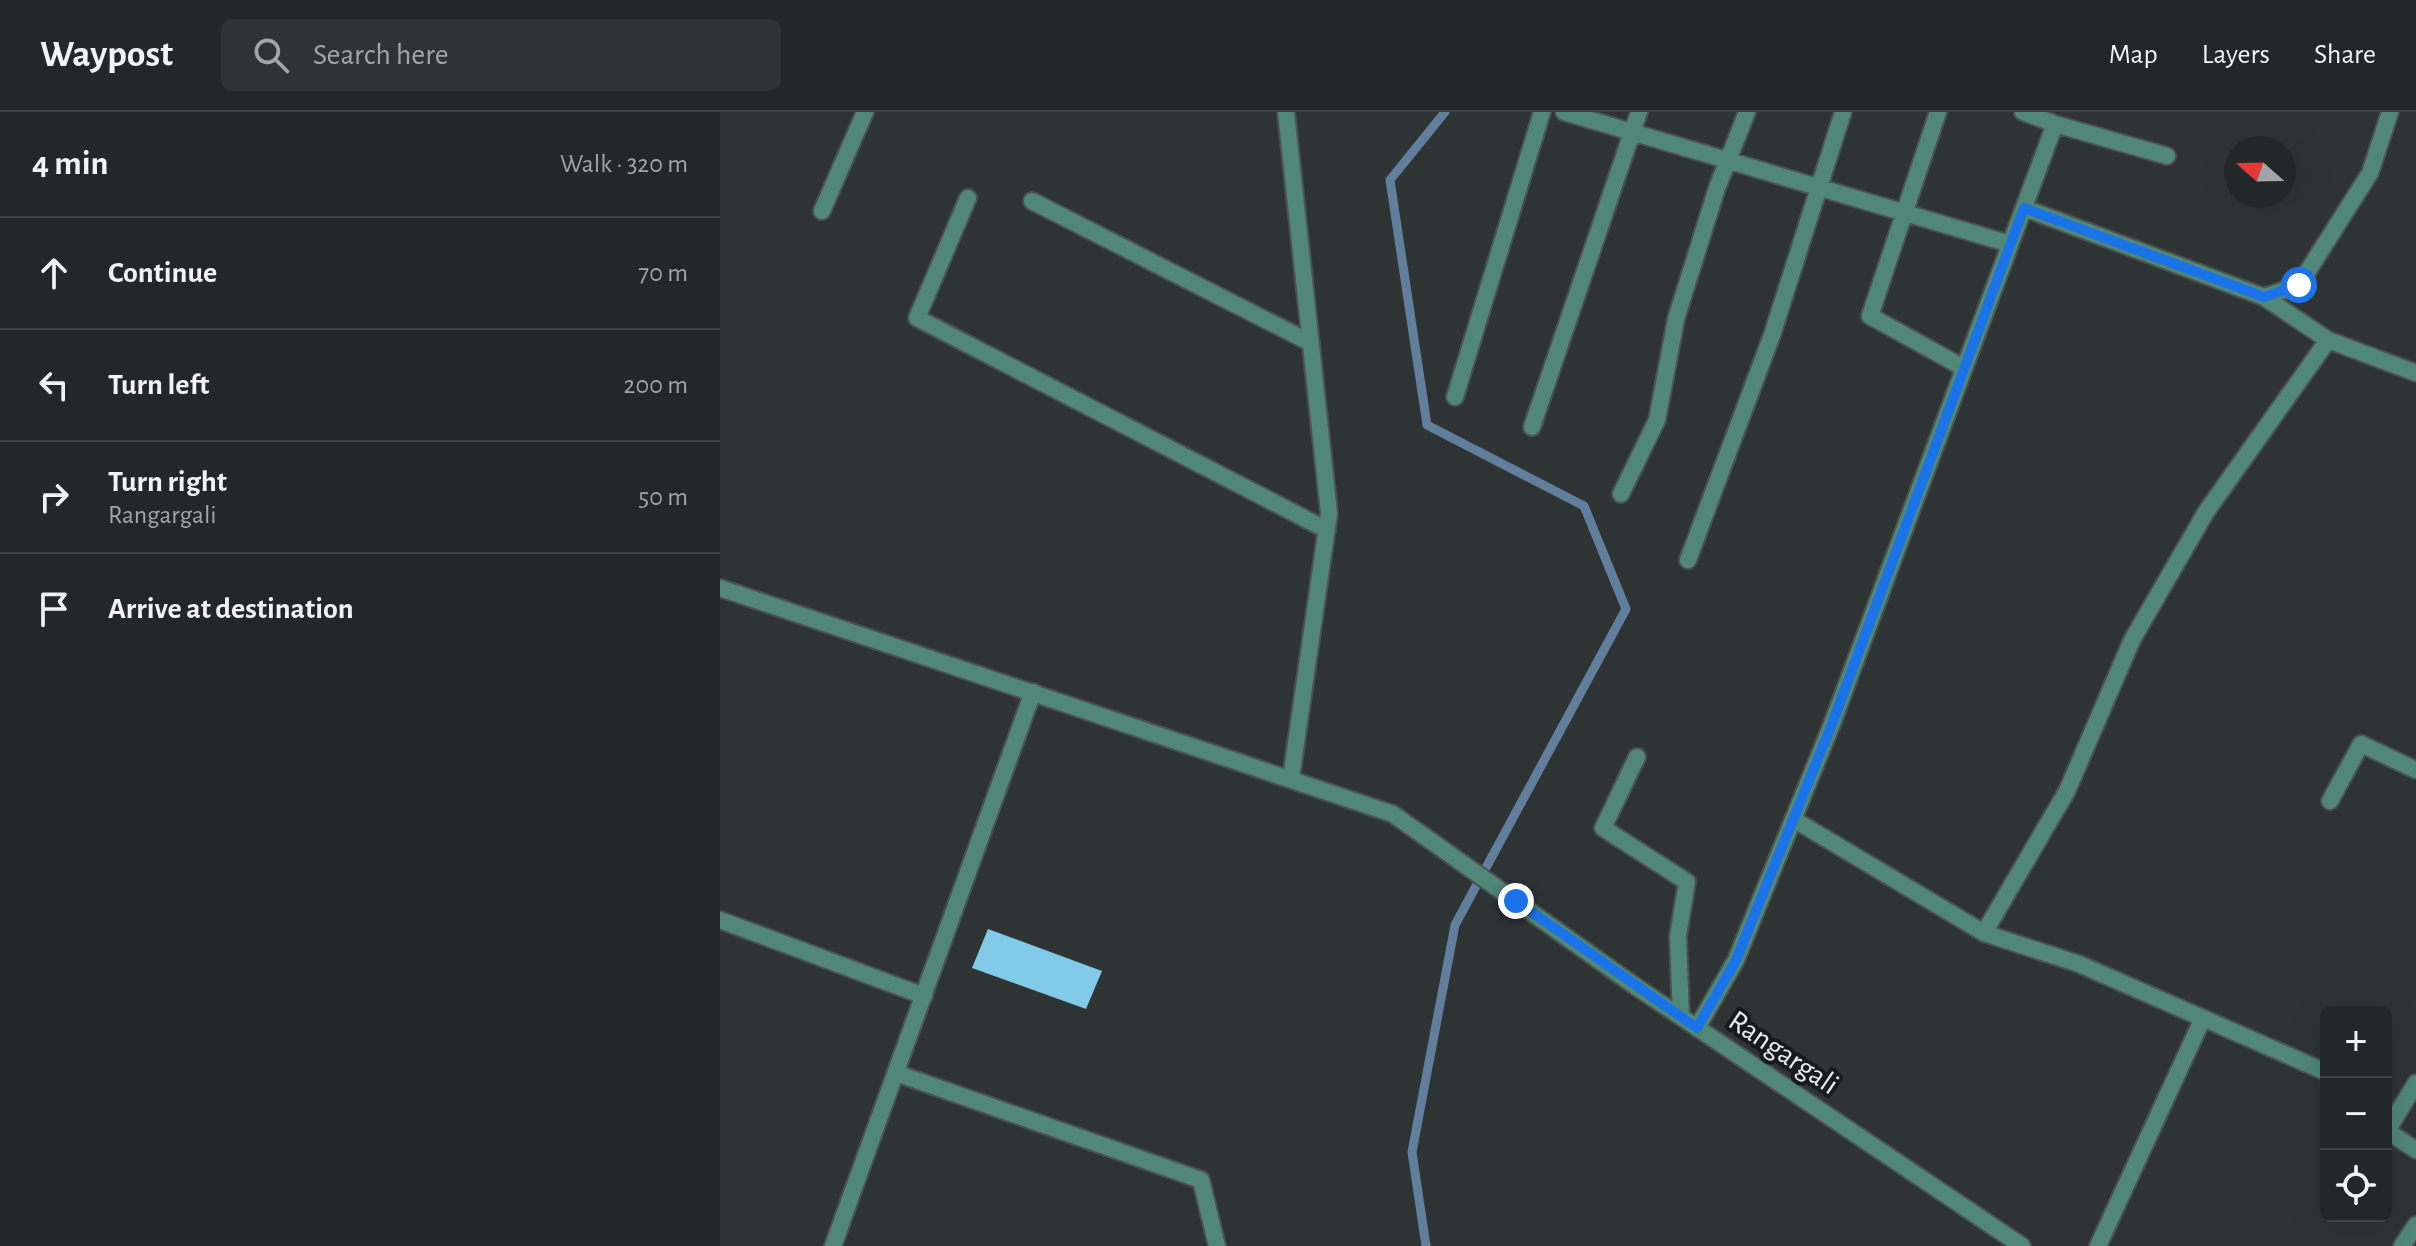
<!DOCTYPE html>
<meta charset="utf-8">
<style>
:root{--surface:#222727;--page:#2e3333;--text:#f1f3f6;--muted:#a2a5a7;--line:#3f4444}
body{margin:0;font-family:"Alegreya Sans",sans-serif;background:var(--page);color:var(--text)}
.controls{position:absolute;right:24px;bottom:24px;display:grid;overflow:hidden;border-radius:12px;box-shadow:0 8px 32px #0002}
.controls button{width:72px;height:72px;display:grid;place-items:center;padding:0;border:0;border-bottom:2px solid var(--line);background:var(--surface);color:var(--text);font:40px sans-serif}
.compass{position:absolute;left:1504px;top:24px;width:72px;height:72px;border-radius:50%;background:var(--surface);box-shadow:0 8px 32px #0002;rotate:290deg}
.stop{position:absolute;width:24px;height:24px;margin:-18px;border:6px solid #1a73e8;border-radius:50%;background:#fff}
.stop.end{background:#1a73e8;border-color:#fff;box-shadow:0 2px 8px #0008}
.list{margin:0;padding:0;list-style:none}
h2{display:flex;justify-content:space-between;align-items:center;height:104px;margin:0;padding:0 32px;font-size:34px}
h2 small{font-size:26px;font-weight:400;color:var(--muted)}
.list li{display:grid;grid-template-columns:52px 1fr auto;gap:24px;align-items:center;box-sizing:border-box;height:112px;padding:0 32px;border-top:2px solid var(--line)}
.list b{display:block;font-size:30px;white-space:nowrap}
.list p{margin:0;font-size:26px;white-space:nowrap;color:var(--muted)}
.list em{font-size:26px;font-style:normal;color:var(--muted)}
.icon{flex:none;width:44px;height:44px;fill:none;stroke:currentColor;stroke-width:2;stroke-linecap:round;stroke-linejoin:round}
.map{position:relative;flex:none;width:1696px;height:1134px;overflow:hidden}
header{display:flex;align-items:center;gap:48px;box-sizing:border-box;height:112px;padding:0 40px;background:var(--surface);border-bottom:2px solid var(--line)}
header strong{font-size:38px}
nav{display:flex;gap:44px;margin-inline-start:auto;font-size:28px}
.search{width:560px;height:72px;background:var(--page);display:flex;align-items:center;gap:20px;box-sizing:border-box;padding:0 28px;border-radius:12px;color:var(--muted);font-size:30px}
main{display:flex}
aside{flex:1;background:var(--surface)}
.map>svg:first-child{display:block}
</style>
<header>
<strong>Waypost</strong>
<div class="search"><svg class="icon" aria-label="search" viewBox="0 0 24 24"><circle cx="10" cy="10" r="6"/><path d="M15 15l6 6"/></svg>Search here</div>
<nav><a>Map</a><a>Layers</a><a>Share</a></nav>
</header>
<main>
<aside>
<h2>4 min<small>Walk · 320 m</small></h2>
<ul class="list">
<li><svg class="icon" aria-label="ahead" viewBox="0 0 24 24"><path d="M12 20V5M6 11l6-6 6 6"/></svg><div><b>Continue</b></div><em>70 m</em></li>
<li><svg class="icon" aria-label="left" viewBox="0 0 24 24"><path d="M17 20v-9H6M10 6l-5 5 5 5"/></svg><div><b>Turn left</b></div><em>200 m</em></li>
<li><svg class="icon" aria-label="right" viewBox="0 0 24 24"><path d="M7 20v-9h11M14 6l5 5-5 5"/></svg><div><b>Turn right</b><p>Rangargali</p></div><em>50 m</em></li>
<li><svg class="icon" aria-label="arrive" viewBox="0 0 24 24"><path d="M6 21V4h12l-3 4 3 4H6"/></svg><div><b>Arrive at destination</b></div></li>
</ul>
</aside>
<div class="map">
<svg width="1696" height="1134" viewBox="0 0 1696 1134">
<rect width="100%" height="100%" fill="#2e3434"/>
<g fill="none" stroke-linecap="round" stroke-linejoin="round">
<path stroke="#617e9c" stroke-width="9" d="M706,1134l-14,-94 43,-227 171,-316 -42,-103 -157,-81 -37,-245 55,-68"/>
</g>
<path fill="#81cbe8" d="M268,817l114,42 -16,38 -114,-41z"/>
<g fill="none" stroke-linecap="round" stroke-linejoin="round">
<g stroke="#4c5151" stroke-width="20">
<path id="minor" d="M844,0l446,132
M1218,0l-68,204 94,52
M1303,0l32,12 112,32
M248,86l-51,120 410,212
M312,89l279,142
M1304,96l240,89 35,-12 71,-112 20,-61
M102,99l43,-99
M1544,185l64,43 88,33
M735,285l87,-285
M812,315l107,-315
M901,382l36,-74 19,-101 41,-131 30,-76
M968,448l84,-225 71,-223
M917,645l-34,71 84,54 -9,54 3,81
M1610,689l31,-57 55,26
M1073,707l191,114 95,31 247,108
M0,808l204,76
M1264,821l83,-142 65,-151 74,-128 122,-172
M977,916l39,-68 96,-236 223,-600
M176,961l305,107 16,66
M1696,971l-29,48 29,19
M113,1134l200,-554
M1378,1134l105,-228"/>
</g>
<g stroke="#4c5151" stroke-width="20">
<path id="tertiary" d="M566,0l43,401 -38,265
M0,476l673,226 242,172 387,260
M1682,1134l14,-21"/>
</g>
<use href="#minor" stroke="#508776" stroke-width="16"/>
<use href="#tertiary" stroke="#508776" stroke-width="16"/>
</g>
<g fill="none" stroke-linecap="round" stroke-linejoin="round">
<path stroke="#1a73e8" stroke-width="10" d="M796,789l181,127 39,-68 96,-236 192,-516 240,89 35,-12"/>
</g>
<g text-anchor="middle" stroke-width="8" stroke-linejoin="round" paint-order="stroke">
<g font-size="30" fill="#e7ebeb" stroke="#181b1b">
<text transform="translate(1064 940) rotate(34)" y="10">Rangargali</text>
</g>
</g>
</svg>
<div class="controls">
<button>+</button>
<button>−</button>
<button><svg class="icon" aria-label="locate" viewBox="0 0 24 24"><circle cx="12" cy="12" r="6"/><path d="M12 2v4M12 18v4M2 12h4M18 12h4"/></svg></button>
</div>
<svg class="compass" viewBox="-18 -18 36 36"><path d="M0-13l5 13h-10z" fill="#e53935"/><path d="M0 13l5-13h-10z" fill="#a2a5a7"/></svg>
<div class="stop" style="left:1579px;top:173px"></div>
<div class="stop end" style="left:796px;top:789px"></div>
</div>
</main>
